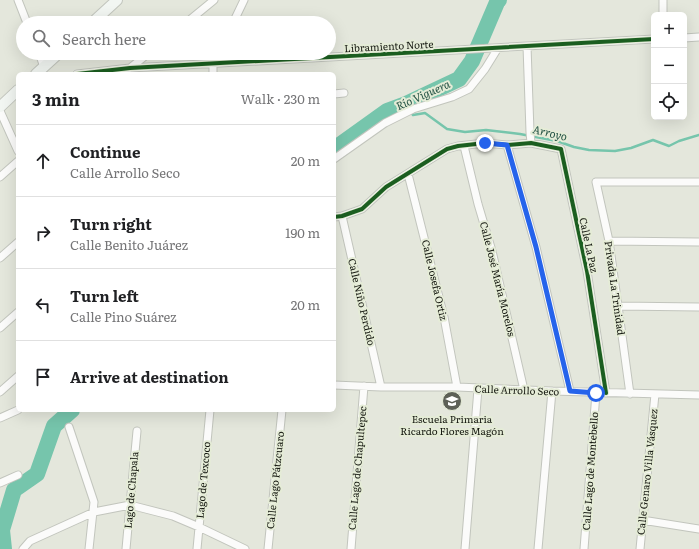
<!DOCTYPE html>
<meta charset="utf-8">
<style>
:root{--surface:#fff;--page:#f2f2f2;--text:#202124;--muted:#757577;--line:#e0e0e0}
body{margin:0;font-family:Literata,serif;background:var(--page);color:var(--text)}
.controls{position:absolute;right:12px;top:12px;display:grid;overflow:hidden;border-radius:6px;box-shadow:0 4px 16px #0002}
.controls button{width:36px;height:36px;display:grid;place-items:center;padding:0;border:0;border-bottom:1px solid var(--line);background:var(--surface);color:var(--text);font:20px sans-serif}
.stop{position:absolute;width:12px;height:12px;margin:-9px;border:3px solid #2563eb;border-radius:50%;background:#fff}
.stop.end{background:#2563eb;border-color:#fff;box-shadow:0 1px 4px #0008}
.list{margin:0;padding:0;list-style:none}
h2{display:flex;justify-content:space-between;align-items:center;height:52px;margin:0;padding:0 16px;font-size:17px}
h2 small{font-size:13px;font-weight:400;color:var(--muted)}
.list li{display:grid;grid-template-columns:26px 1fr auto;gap:12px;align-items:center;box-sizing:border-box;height:72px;padding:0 16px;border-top:1px solid var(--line)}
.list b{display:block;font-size:15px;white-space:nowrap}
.list p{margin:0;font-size:13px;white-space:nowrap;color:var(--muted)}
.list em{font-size:13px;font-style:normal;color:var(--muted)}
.icon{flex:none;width:22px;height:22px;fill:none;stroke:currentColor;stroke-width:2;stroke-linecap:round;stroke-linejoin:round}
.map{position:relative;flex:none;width:699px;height:549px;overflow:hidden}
.search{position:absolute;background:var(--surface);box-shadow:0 4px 16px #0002;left:16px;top:16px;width:320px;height:44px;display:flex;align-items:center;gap:10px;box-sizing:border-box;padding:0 14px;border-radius:22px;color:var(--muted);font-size:15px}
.panel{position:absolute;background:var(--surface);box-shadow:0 4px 16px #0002;left:16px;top:72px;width:320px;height:340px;border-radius:6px}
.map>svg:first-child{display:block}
</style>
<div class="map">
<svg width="699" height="549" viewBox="0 0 699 549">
<rect width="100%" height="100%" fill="#e4e7dc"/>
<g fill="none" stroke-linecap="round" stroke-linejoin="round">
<path stroke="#76c5ac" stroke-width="2.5" d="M406,104l7,11 12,-2 22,16 18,3 21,-2 34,4 37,7 17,6 15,3 26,1 16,-3 22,-8 16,6 10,-5 20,-6"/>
<path stroke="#76c5ac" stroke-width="16" d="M334,149l53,-38 19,-7 53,-25 13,-18 26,-61h1
M4,549l-2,-19 12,-40 23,-16 17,-48 18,-16"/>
<g stroke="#c2c5bd" stroke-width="9">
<path id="street" d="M18,0l9,23
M663,15v-15
M186,23l28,-23
M233,23l11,-23
M684,38l15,-1
M527,46l3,86 1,11
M39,53l5,14
M130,68l19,-15
M77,74l53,-6 524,-29
M213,74v-10l6,-11
M334,94l10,-1
M0,111l18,40
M507,145l29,102 34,144
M464,146l14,58 14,47 32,139
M334,159l51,-36 28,-14 39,-12 17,-8 16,-20 13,-21
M408,174l36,143 13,70
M0,177l18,-16
M342,216l39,171
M334,217l8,-1 20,-7 24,-22 61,-38 11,-3 27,-3 22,2 24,-2 30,6 26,122 19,122
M609,241l90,1
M0,258l18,-16
M618,306l81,1
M0,328l18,-16
M334,385l47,2h76l95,4 147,4
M0,392l18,-16
M630,394l-12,-88 -9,-65 -13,-59h103
M0,418l18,-8
M69,427l25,75 -5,47
M0,483l18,-8
M642,520l57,9
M23,549l7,-8 64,-29 36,-7 43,11 26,11 46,22
M126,549l4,-44 7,-74
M197,549l13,-139
M268,549l14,-139
M351,549l13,-163
M465,549l13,-160
M538,549l14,-158
M584,549l12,-156
M640,549l15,-155"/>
</g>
<g stroke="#c2c5bd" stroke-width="12">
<path id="secondary" d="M92,23l25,-23
M36,74l23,-21
M0,107l18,-17"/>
</g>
<use href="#street" stroke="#fbfbfa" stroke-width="7"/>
<use href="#secondary" stroke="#f2f6f2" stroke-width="10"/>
<g stroke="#e5ecd7" stroke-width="6">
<path id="cycleway" d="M77,74l53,-6 524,-29
M334,217l8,-1 20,-7 24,-22 61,-38 11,-3 27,-3 22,2 24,-2 30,6 26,122 19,122"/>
</g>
<use href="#cycleway" stroke="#1b5e20" stroke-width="4"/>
</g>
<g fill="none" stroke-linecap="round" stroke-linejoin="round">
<path stroke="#2563eb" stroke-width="5" d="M485,143l22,2 29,102 34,144 26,2"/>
</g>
<defs>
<g id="school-disc" transform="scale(1)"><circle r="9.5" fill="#5d6057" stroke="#e5ecd7"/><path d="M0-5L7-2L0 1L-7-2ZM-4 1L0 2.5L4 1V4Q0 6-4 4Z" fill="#fff"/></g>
</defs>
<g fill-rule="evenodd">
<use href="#school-disc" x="452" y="401"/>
</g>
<g text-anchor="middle" stroke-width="4" stroke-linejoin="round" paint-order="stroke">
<g font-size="10" fill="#14170f" stroke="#e5ecd7">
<text transform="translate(389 46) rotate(-3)" y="4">Libramiento Norte</text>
<text transform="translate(589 245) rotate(78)" y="4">Calle La Paz</text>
<text transform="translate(498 279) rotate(76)" y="4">Calle José María Morelos</text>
<text transform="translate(435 280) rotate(77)" y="4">Calle Josefa Ortiz</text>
<text transform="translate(615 288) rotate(82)" y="4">Privada La Trinidad</text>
<text transform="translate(362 302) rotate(77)" y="4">Calle Niño Perdido</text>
<text transform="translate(517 390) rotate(2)" y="4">Calle Arrollo Seco</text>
<text transform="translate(357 468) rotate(-85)" y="4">Calle Lago de Chapultepec</text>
<text transform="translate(590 471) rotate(-86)" y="4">Calle Lago de Montebello</text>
<text transform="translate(647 472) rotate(-84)" y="4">Calle Genaro Villa Vásquez</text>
<text transform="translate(203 480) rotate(-85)" y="4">Lago de Texcoco</text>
<text transform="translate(275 480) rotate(-84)" y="4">Calle Lago Pátzcuaro</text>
<text transform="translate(131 490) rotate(-85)" y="4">Lago de Chapala</text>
</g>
<g font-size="10" fill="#14170f" stroke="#e5ecd7">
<text x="452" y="423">Escuela Primaria<tspan x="452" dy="12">Ricardo Flores Magón</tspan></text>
</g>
<g font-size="11" font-style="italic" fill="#235244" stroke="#e5ecd7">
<text transform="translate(423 95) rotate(-24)" y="4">Río Viguera</text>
<text transform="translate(550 133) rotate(13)" y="4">Arroyo</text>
</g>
</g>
</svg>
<div class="controls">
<button>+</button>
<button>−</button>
<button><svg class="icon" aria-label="locate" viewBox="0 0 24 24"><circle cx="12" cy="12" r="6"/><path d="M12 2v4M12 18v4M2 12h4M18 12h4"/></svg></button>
</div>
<div class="stop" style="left:596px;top:393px"></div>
<div class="stop end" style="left:485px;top:143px"></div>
<div class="search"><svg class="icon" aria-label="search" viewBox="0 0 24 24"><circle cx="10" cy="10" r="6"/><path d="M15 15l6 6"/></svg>Search here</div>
<section class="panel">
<h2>3 min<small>Walk · 230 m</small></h2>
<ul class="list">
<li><svg class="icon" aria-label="ahead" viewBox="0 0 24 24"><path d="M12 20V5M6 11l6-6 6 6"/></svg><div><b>Continue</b><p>Calle Arrollo Seco</p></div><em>20 m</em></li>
<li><svg class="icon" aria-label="right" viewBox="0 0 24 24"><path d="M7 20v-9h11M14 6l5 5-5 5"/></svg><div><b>Turn right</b><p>Calle Benito Juárez</p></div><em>190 m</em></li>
<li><svg class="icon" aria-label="left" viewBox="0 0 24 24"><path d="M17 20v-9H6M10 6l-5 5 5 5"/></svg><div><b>Turn left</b><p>Calle Pino Suárez</p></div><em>20 m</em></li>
<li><svg class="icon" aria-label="arrive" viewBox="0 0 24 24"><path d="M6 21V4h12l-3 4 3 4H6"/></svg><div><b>Arrive at destination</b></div></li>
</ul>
</section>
</div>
